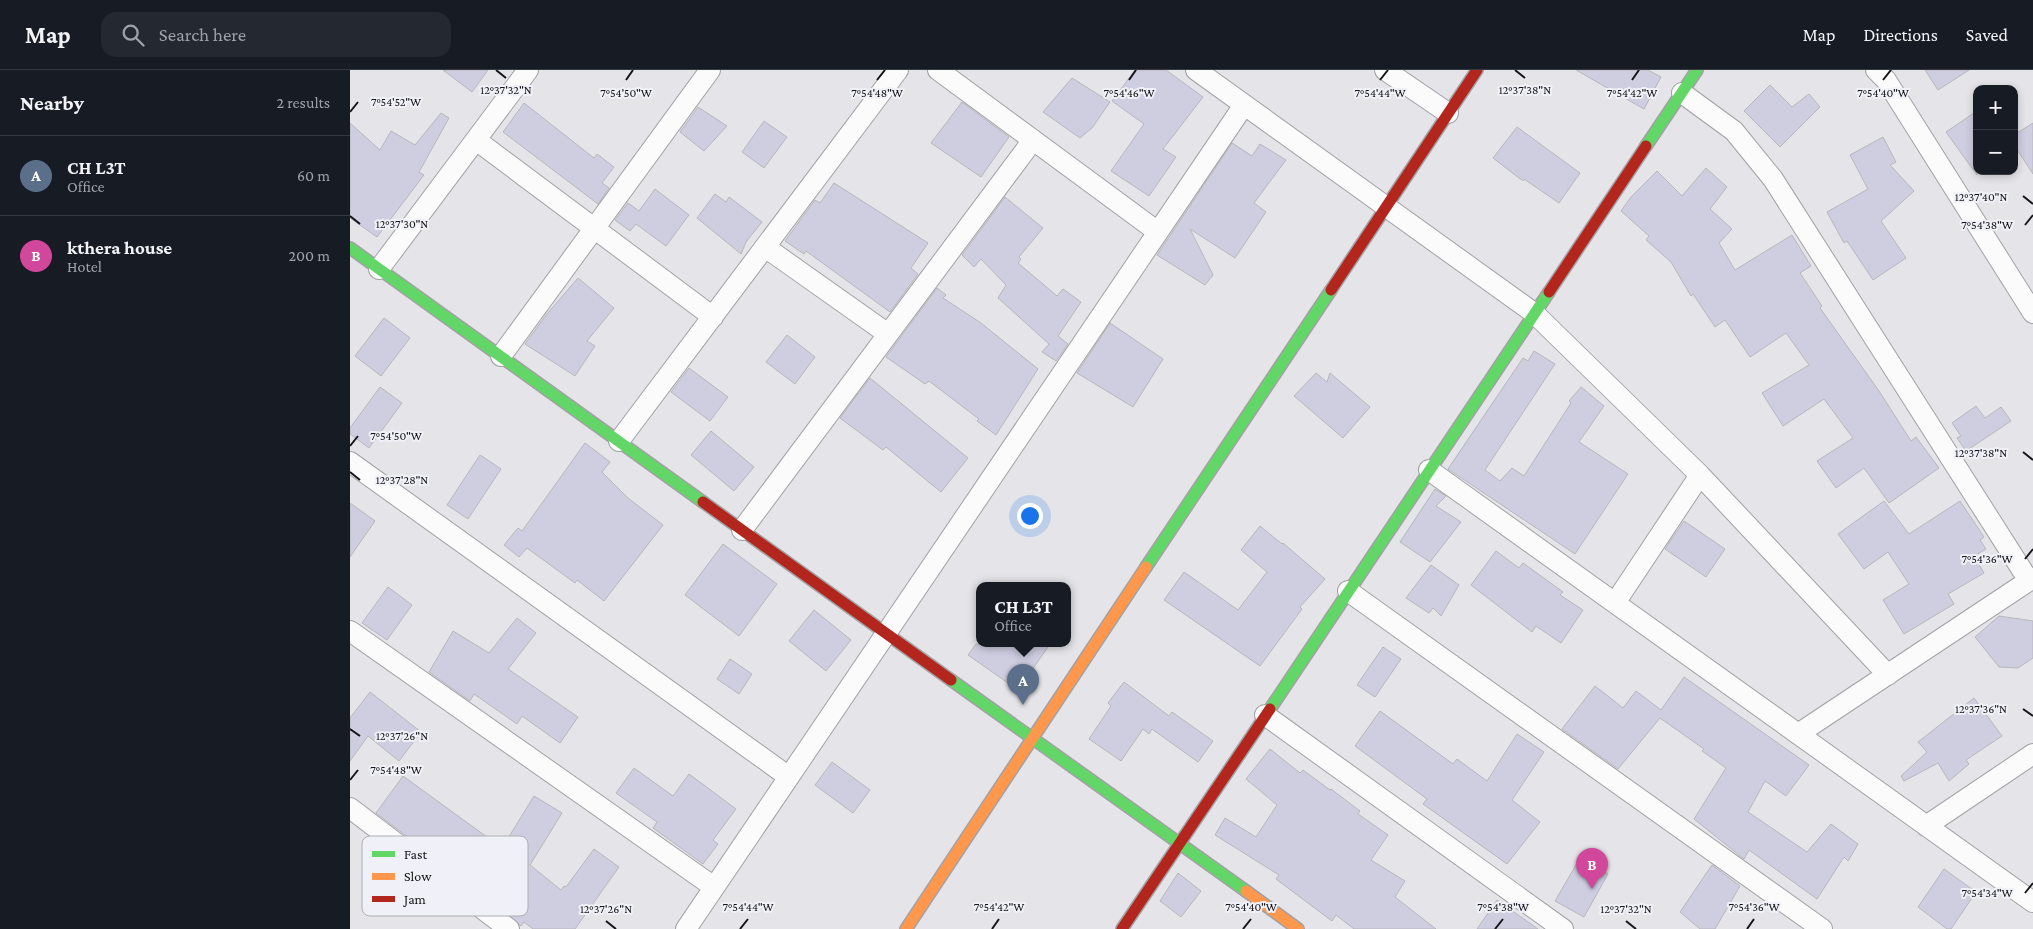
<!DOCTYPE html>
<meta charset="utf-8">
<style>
:root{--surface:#171b24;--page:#242831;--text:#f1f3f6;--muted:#9ea1a6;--line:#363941;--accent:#db2777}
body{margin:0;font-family:"Crimson Pro",serif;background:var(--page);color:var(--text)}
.controls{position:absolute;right:15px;top:15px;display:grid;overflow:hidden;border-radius:10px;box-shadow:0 2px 8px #0003}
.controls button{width:45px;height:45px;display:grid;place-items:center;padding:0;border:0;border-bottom:1px solid var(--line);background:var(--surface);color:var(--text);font:25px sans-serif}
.you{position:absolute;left:679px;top:445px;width:18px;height:18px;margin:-12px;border:4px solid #fff;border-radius:50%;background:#1a73e8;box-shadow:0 0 0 8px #1a73e833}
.badge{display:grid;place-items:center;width:32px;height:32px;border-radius:50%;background:var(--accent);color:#fff;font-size:16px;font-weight:700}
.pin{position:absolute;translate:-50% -41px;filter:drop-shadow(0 1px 2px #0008)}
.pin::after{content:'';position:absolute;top:26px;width:18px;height:15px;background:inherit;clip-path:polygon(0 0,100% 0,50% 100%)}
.popup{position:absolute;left:626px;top:512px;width:95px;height:65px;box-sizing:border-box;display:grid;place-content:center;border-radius:10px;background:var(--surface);filter:drop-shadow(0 1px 4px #0005);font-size:16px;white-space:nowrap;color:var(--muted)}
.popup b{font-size:19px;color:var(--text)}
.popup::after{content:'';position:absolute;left:50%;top:100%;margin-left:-10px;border:10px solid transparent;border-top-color:var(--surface)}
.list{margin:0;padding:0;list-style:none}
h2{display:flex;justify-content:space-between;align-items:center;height:65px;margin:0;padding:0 20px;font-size:21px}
h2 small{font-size:16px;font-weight:400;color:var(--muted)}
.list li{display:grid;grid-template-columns:32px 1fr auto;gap:15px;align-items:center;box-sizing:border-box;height:80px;padding:0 20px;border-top:1px solid var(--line)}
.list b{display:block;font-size:19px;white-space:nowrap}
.list p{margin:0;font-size:16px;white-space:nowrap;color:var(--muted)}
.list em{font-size:16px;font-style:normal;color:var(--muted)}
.icon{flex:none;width:28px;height:28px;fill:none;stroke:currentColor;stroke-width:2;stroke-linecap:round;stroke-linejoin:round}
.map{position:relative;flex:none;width:1683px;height:859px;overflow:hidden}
header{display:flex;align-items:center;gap:30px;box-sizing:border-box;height:70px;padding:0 25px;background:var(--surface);border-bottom:1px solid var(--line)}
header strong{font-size:24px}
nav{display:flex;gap:28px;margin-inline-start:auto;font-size:18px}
.search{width:350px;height:45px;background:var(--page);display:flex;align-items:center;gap:12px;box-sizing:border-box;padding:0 18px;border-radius:15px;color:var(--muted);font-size:19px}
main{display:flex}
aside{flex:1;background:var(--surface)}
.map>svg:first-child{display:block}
</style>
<header>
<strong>Map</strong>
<div class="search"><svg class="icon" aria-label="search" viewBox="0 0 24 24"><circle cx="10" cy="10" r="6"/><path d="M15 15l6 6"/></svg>Search here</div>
<nav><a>Map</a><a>Directions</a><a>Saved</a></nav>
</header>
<main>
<aside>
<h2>Nearby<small>2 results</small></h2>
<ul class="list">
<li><span class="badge" style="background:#5c6f8a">A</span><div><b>CH L3T</b><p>Office</p></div><em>60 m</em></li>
<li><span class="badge" style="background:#d1479c">B</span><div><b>kthera house</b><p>Hotel</p></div><em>200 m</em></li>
</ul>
</aside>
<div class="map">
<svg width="1683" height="859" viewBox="0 0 1683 859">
<rect width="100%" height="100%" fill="#e5e5e9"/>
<path fill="#cfcee1" stroke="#b7b7ba" d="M93,0h45l-16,22z
M785,0h31l37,27 -40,52 13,8 -27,39 -38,-25 33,-47 -32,-23z
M1226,0h72l13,7 -17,32z
M1575,0h44l-31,20z
M722,8l38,24 -18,26 -12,10 -37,-26z
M1420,15l22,22 17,-13 11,13 -40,40 -36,-36z
M612,32l47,35 -28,40 -50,-34z
M174,33l70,55 3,-4 17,13 -12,16 7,5 -11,16 -95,-72z
M348,37l29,19 -23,25 -24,-19z
M1627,41v64l-31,-43z
M91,43l8,5 -30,54 5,3 -47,62 -27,-19v-95l30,27 11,-19 24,14z
M414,51l23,16 -23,31 -22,-16z
M1683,53v51l-19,-29v-10z
M1167,57l63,46 -21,30 -35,-24 -1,2 -30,-23z
M1533,67l13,25 -6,3 24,26 -33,30 25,37 -33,22 -26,-39 -3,2 -17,-31 41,-23 -18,-34z
M882,73l20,13 8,-12 26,16 -32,43 12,9 -31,46 -45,-29 23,46 -8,10 -48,-30z
M1356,98l21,19 -17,22 22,20 -13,14 16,27 57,-35 19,31 -11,7 22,33 -2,2 59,83 32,50 5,-4 23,31 -50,35 -25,-35 -28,20 -19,-27 36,-23 -29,-39 -41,27 -21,-33 47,-28 -23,-32 -36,24 -25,-37 -10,7 -22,-33 -2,2 -20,-34 -25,-22 3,-4 -28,-25 10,-14 26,-26 25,25z
M484,113l94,60 -17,25 7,6 -28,38 -84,-61 -2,3 -19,-13 30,-41 5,3z
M305,119l34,26 -23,31 -30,-22 -6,7 -15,-11 13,-17 11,8z
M365,124l11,8 3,-5 33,25 -16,20 -5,12 -44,-36z
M655,127l38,31 -24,29 2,2 -3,4 39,33 6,-7 18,13 -23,34 10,8 -12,17 -14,-9 7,-8 -51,-46 8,-13 -25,-26 -7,8 -12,-12z
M228,208l36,30 -27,33 8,5 -20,30 -50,-32 21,-29z
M587,218l9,7 -3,3 38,25 57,46 -42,66 -19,-14 2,-2 -50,-38 -4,3 -39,-27z
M34,248l26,20 -29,38 -26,-20z
M760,253l53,36 -30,48 -56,-34z
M437,265l28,22 -20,27 -29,-22z
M1184,281l21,13 -70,106 15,11 12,-13 12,8 47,-73 -2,-2 12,-14 23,19 -25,36 49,32 -53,80 -127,-85 75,-111 5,3z
M339,298l39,29 -18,24 -39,-29z
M966,303l11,9 3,-9 40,34 -27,31 -49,-42z
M520,308l98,80 -27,34 -55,-45 -3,3 -43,-32z
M30,317l22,16 -33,45 -19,-14v-6z
M1626,336l9,12 16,-11 10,14 -45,30 -9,-13 4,-2 -9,-13z
M361,361l43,36 -20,24 -43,-36z
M235,373l25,19 -8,10 26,26 35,27 -59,76 -27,-21 -2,3 -48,-35 -8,9 -15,-12 14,-17 4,3z
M130,385l21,14 -33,50 -21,-14z
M1085,419l11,7 -10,10 25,16 -31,40 -30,-20z
M1534,431l25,33 51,-33 24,36 -4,3 6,9 -12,7 10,17 -36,21 6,10 -50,30 -21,-34 26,-16 -21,-32 -24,17 -26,-35z
M0,433l25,18 -25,36z
M1334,451l41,28 -19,28 -41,-28z
M910,456l22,18 1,-1 42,36 -25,28 2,2 -42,57 -96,-66 20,-28 54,38 29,-38 -26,-22z
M373,474l54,40 -38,52 -54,-41z
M1146,481l23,17 4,-5 40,29 -3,3 23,15 -22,33 -25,-17 -4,6 -61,-47z
M1081,495l28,20 -18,31 -8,-8 -4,5 -23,-15z
M38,517l24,18 -25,35 -25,-17z
M464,540l37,30 -25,31 -37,-30z
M1649,546l34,5v37l-15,10 -19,-1 -24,-30z
M167,548l19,15 -28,36 70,48 -18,26 -38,-27 -5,8 -43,-30 -4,7 -41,-29 24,-41 36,22z
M626,574h74l-32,46 -50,-35z
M1033,577l18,12 -26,38 -18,-12z
M380,589l22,15 -13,20 -22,-15z
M1334,607l125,88 -23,31 -21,-15 -17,31 59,40 24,-28 27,20 -10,17 -4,-4 -27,42 -68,-49 -5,9 -50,-40 32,-51 -24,-17 2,-2 -44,-31 -42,51 -56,-40 33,-43 28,22 13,-17 25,19z
M774,612l45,34 3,-4 41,29 -15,21 -46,-33 -3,5 -6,-5 -22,32 -32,-22 22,-33 -3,-3z
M20,622l51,40 -22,29 -31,-25 -18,25v-43z
M1624,628l28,38 -36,24 3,4 -20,17 -11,-18 -34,18 -3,-5 26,-24 -9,-10z
M1030,641l73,53 4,-5 30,22 30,-47 27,18 -32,48 28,22 -33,42 -84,-60 4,-5 -72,-53z
M920,679l30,24 3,-3 27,20 1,-1 29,22 -2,3 30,21 -17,25 34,21 -10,16 41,32h-82l-18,-14 -4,6 -56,-42 3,-4 -64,-40 10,-17 31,19 21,-32 -31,-26z
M482,692l38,28 -17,23 -38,-28z
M284,698l39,28 16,-22 47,35 -23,31 5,4 -15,20 -50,-36 4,-6 -41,-29z
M53,706l99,72 32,-52 28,17 -32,52 31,25 3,-4 2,1 28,-38 25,18 -44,62h-42l-9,-7 -3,4 -21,-18 20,-26 -34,-20 -16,22 -94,-71z
M1230,788l28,16 -24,43 -29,-16z
M1362,795l28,21 -25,43h-15l-20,-17z
M1594,799l32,23 -25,37h-4l-29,-22z
M828,803l23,18 -20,26 -21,-16z
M1147,830l41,29h-61z"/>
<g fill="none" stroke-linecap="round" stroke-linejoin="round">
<g stroke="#a2a2a5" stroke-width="22">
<path id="street" d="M588,0l220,162
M846,0l338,243 166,162 188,200
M1035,0l63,43
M1526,0l10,10 147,233
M1332,23l52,38 39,48 256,402
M126,70l237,177
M415,177l123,87
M29,199l149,-199
M151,286l209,-286
M269,371l279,-371
M0,392l439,315
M1079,400l604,432
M392,460l291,-390
M998,521l474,338
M1265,533l85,-128
M0,561l364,256
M915,645l298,214
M1448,664l235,-156
M0,738l159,121
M1576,756l107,-72
M336,859l558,-824"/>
</g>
<g stroke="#a2a2a5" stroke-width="14">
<path id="fast" d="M1296,76l51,-76
M0,178l353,254
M796,497l185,-277
M601,610l295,211
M920,639l279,-417"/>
</g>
<g stroke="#a2a2a5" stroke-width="14">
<path id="slow" d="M896,821l52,38
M556,859l240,-362"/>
</g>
<g stroke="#a2a2a5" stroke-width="14">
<path id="jam" d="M981,220l146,-220
M1199,222l97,-146
M353,432l248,178
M772,859l148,-220"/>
</g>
<use href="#street" stroke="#fbfbfc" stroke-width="20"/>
<use href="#fast" stroke="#63d668" stroke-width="11"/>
<use href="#slow" stroke="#ff974d" stroke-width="11"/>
<use href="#jam" stroke="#b3261e" stroke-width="11"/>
</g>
<path fill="none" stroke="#151517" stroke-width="2" d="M146,0l10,8M1165,0l10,8M276,10l7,-10M527,10l8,-10M779,10l7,-10M1030,10l8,-10M1282,10l7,-10M1533,10l8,-10M0,42l8,-10M1673,126l10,8M0,146l10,8M1675,155l8,-10M0,376l8,-10M1673,382l10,8M0,402l10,8M1675,489l8,-10M1673,639l10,7M0,659l10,7M0,710l8,-10M1675,823l8,-10M256,851l10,8M1276,851l10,8M390,859l8,-10M642,859l7,-10M893,859l8,-10M1145,859l8,-10M1397,859l7,-10"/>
<rect x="12" y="766" width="166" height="80" rx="8" fill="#f0f0f8" stroke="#aeaeb4" stroke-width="1"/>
<rect x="22" y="781" width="23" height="6" fill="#63d668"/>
<rect x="22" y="803" width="23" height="7" fill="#ff974d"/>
<rect x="22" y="826" width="23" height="6" fill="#b3261e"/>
<g font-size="14" fill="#151517">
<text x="54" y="789">Fast</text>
<text x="54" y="811">Slow</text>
<text x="54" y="834">Jam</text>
</g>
<g font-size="12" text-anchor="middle" fill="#151517" stroke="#f0f0f8" stroke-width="4" stroke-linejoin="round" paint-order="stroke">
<text x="156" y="24">12°37'32"N</text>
<text x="1175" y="24">12°37'38"N</text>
<text x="276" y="27">7°54'50"W</text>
<text x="527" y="27">7°54'48"W</text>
<text x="779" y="27">7°54'46"W</text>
<text x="1030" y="27">7°54'44"W</text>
<text x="1282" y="27">7°54'42"W</text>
<text x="1533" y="27">7°54'40"W</text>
<text x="46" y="36">7°54'52"W</text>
<text x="1631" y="131">12°37'40"N</text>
<text x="52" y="158">12°37'30"N</text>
<text x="1637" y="159">7°54'38"W</text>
<text x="46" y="370">7°54'50"W</text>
<text x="1631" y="387">12°37'38"N</text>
<text x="52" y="414">12°37'28"N</text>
<text x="1637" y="493">7°54'36"W</text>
<text x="1631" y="643">12°37'36"N</text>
<text x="52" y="670">12°37'26"N</text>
<text x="46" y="704">7°54'48"W</text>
<text x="1637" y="827">7°54'34"W</text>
<text x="398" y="841">7°54'44"W</text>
<text x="649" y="841">7°54'42"W</text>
<text x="901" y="841">7°54'40"W</text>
<text x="1153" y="841">7°54'38"W</text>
<text x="1404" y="841">7°54'36"W</text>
<text x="256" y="843">12°37'26"N</text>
<text x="1276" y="843">12°37'32"N</text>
</g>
</svg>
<div class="controls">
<button>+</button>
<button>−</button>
</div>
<div class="you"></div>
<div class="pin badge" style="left:673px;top:635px;background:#5c6f8a">A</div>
<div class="popup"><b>CH L3T</b>Office</div>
<div class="pin badge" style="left:1242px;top:819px;background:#d1479c">B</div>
</div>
</main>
